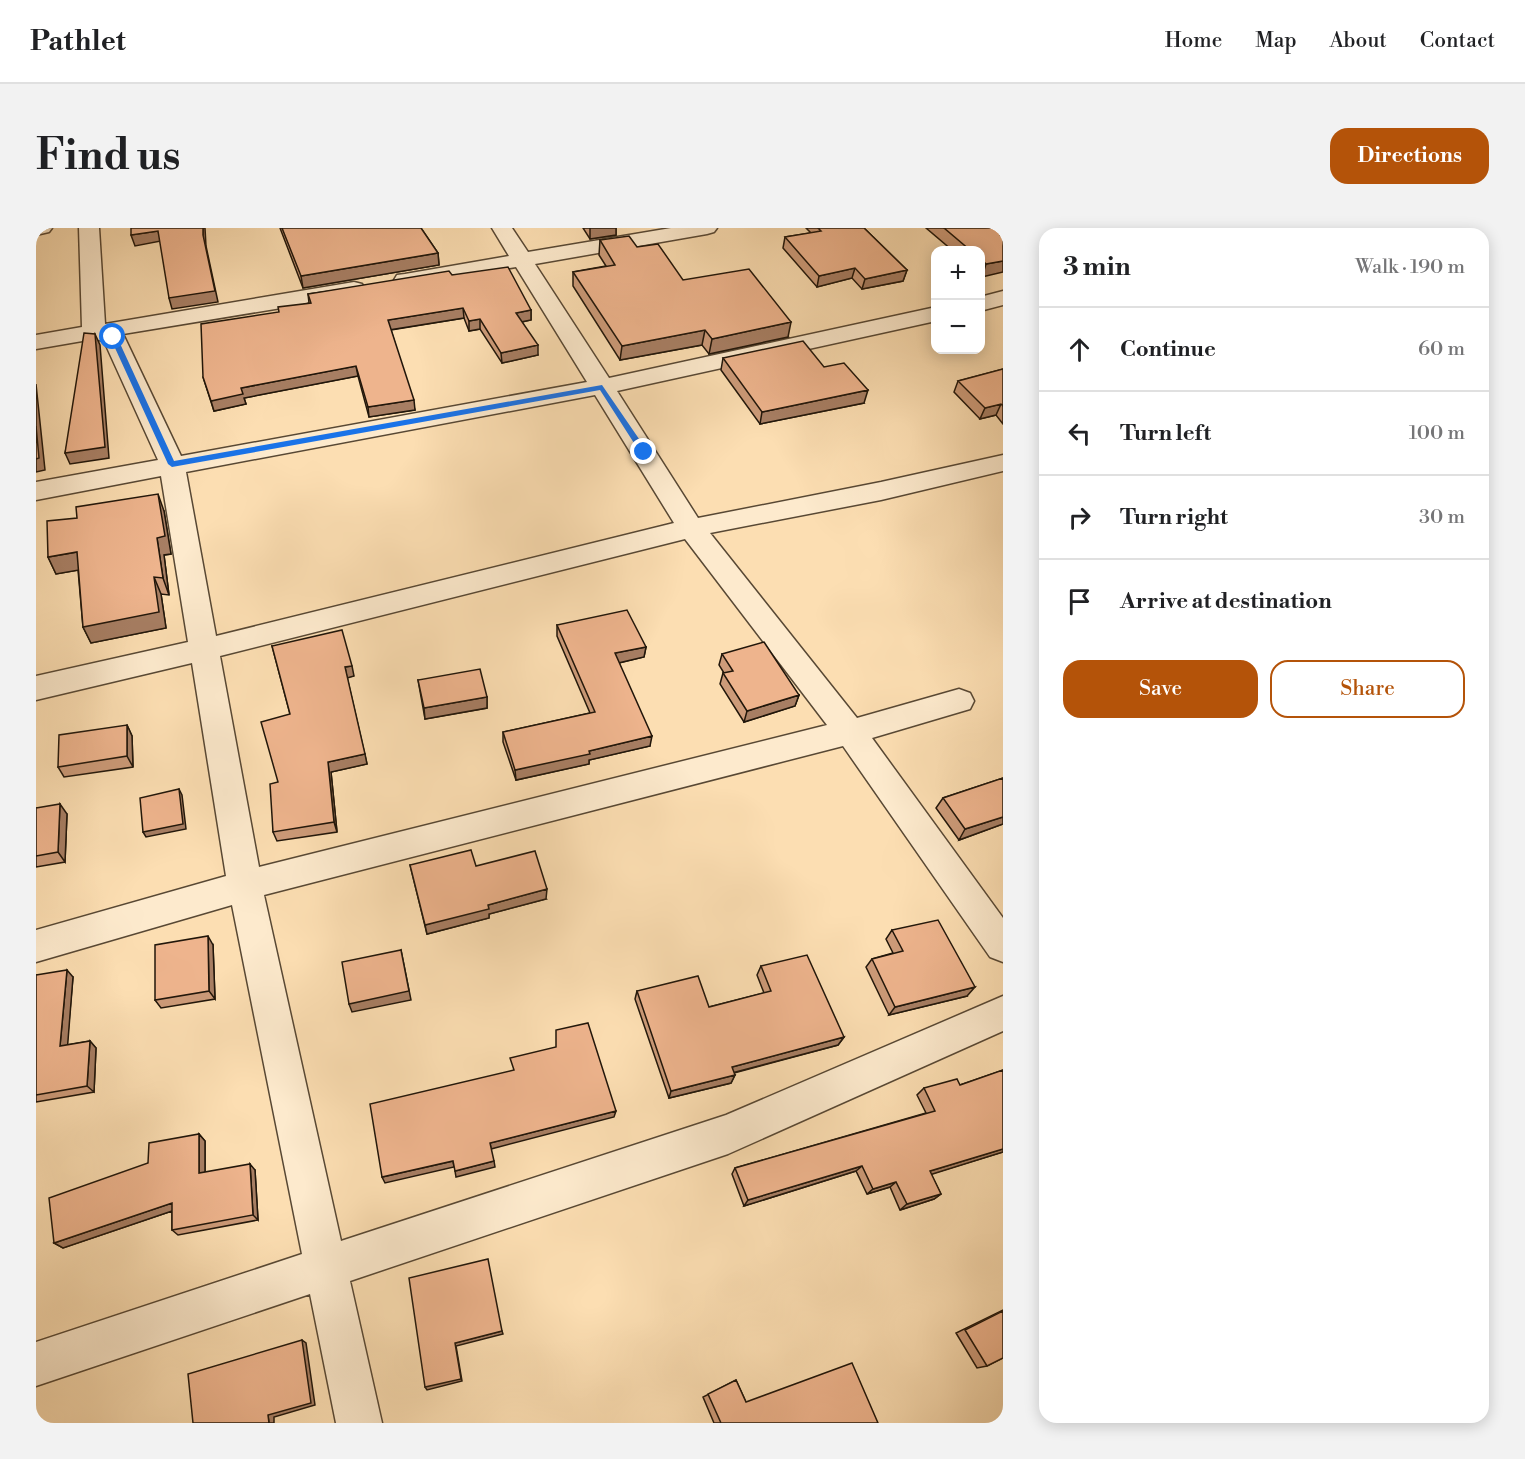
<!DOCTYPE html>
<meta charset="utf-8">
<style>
:root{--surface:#fff;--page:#f2f2f2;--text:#202124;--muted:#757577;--line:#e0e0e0;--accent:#b45309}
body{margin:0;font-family:"Libre Bodoni",serif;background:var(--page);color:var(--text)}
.controls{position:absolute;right:18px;top:18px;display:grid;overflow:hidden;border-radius:12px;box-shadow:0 3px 15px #0003}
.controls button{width:54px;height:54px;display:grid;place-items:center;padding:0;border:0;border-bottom:2px solid var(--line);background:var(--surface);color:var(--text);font:30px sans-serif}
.stop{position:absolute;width:18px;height:18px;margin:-14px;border:4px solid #1a73e8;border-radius:50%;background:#fff}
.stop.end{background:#1a73e8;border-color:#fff;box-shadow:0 2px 6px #0008}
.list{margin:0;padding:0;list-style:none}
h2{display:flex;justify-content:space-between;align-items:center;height:78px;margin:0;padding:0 24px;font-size:26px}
h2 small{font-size:20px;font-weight:400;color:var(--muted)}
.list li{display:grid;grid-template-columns:39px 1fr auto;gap:18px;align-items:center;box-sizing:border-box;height:84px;padding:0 24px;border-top:2px solid var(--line)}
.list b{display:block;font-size:22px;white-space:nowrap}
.list em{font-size:20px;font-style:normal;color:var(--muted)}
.actions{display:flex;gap:12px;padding:18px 24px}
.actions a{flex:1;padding:14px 0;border:2px solid var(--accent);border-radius:18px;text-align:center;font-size:21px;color:var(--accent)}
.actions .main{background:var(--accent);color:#fff}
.icon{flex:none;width:33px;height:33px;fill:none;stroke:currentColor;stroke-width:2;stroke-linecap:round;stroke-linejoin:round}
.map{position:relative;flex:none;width:967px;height:1195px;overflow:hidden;border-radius:18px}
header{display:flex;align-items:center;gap:36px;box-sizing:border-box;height:84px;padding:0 30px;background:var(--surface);border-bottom:2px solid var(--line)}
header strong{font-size:28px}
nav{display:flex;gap:33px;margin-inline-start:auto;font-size:21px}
.intro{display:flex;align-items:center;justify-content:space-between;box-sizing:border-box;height:144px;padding:0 36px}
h1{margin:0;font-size:42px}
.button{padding:15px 27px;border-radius:18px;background:var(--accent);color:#fff;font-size:21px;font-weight:700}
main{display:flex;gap:36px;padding:0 36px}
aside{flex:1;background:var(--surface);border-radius:18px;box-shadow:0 3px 15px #0003}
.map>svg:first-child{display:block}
</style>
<header>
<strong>Pathlet</strong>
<nav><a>Home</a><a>Map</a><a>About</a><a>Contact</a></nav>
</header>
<div class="intro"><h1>Find us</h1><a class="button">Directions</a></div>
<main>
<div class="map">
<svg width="967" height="1195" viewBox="0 0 967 1195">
<rect width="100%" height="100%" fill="#fcdeb2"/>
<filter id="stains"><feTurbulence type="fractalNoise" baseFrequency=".00333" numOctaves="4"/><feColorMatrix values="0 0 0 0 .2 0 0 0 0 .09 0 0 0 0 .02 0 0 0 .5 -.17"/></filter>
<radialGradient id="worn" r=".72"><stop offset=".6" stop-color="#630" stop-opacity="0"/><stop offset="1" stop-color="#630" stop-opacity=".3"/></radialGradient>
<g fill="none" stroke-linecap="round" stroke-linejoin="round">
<g stroke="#584834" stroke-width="3">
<path id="minor" d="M0,0h16l-3,4 -13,3z
M43,0h20l6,96 249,-42 8,2 3,5 -3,5 -8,2 -231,38 58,122 406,-74 -71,-115 -111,19 -8,-1 -3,-5 3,-5 8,-1 104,-18 -17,-28h20l16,24 143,-24h46l-3,4 -7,2 -172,30 74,114 327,-71v14l-319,70 81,127 183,-36 122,-27v16l-122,29 -171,33 147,185 102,-29 11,4 4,8 -4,8 -98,29 131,180v44l-13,-5 -147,-211 -579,149 77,346 385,-126 277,-119v35l-275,123 -378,127 32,142h-46l-26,-129 -274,92v-44l266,-88 -70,-349 -196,57v-32l190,-54 -34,-213 -156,37v-24l152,-34 -27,-166 -125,24v-18l122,-22 -54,-119 -10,-2 -58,10v-14l46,-8zM559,167l79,128 -458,113 -30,-164zM649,311l142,186 -568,142 -39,-211z
M967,63v14l-23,6v-14z"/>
</g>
<use href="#minor" fill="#fdeacd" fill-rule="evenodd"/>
</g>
<path fill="#cd9b79" stroke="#21160a" stroke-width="1.5" d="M244,0h141l17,25 1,12 -136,23z
M547,0h33v7l-26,4z
M770,0h58l43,42 -4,11 -41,8 -10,-11 -35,9 -34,-39 2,-11 26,-4z
M890,0h77l-21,49 -1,-2v-25h-29z
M564,12l37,7 46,33 105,57 -79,17 -7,-9 -82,15 -47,-74v-14l33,-6 -7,-11z
M416,47l79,35v10l-9,2 16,33 -36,8 -22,-34 -11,2 -5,-13 -73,12 24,80 -46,7 -11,-41 -114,22 2,6 -32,7 -11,-34 76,-65 30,-9 -1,-9z
M687,130l101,9 40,36 -104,21 -39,-54z
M967,141v55l-7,-9 -16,4 -26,-27 4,-11z
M128,283l7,43 -7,1 5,40 -8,-1 5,34 -75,15 -8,-16 -5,-57 -22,4 -8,-17z
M521,397l89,22 -2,10 -25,6 31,83 -61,14v4l-73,16 -13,-38v-10l87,-19 -33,-77z
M236,418l82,30 -7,1 20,87 -36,8 6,60 -60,9 -4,-9 5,-50 12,-68z
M686,426l77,41 -4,11 -51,16 -24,-38 3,-11h1l-5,-8z
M382,452l69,17v11l-62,11z
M91,497l5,11 1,31 -69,10 -6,-10z
M967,550v46l-44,16 -23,-32 7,-10z
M0,580l31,6 -2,48 -29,5z
M374,637l66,1 70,33 -57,15v4l-62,16z
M856,702l75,66 -78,19 -23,-48 6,-8 21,-6 -7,-14z
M177,717l2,54 -54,9 -6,-8z
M725,738l83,71 -6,8 -104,28 1,2 -4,8 -62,15 -34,-99 2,-8 72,16 55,-14 -7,-18z
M0,747l37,2 -6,68 23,-4 6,7 -2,44 -58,10z
M967,842v82l-72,22 10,20 -7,5 -34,11 -10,-23 -23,7 -11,-23 -112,35 -12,-32 3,-6 191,-55 -9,-18 7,-7 36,-3z
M163,906l6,7v31l50,-2 3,50 -80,15 -6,-5v-19l-109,37 -9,-5 94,-80z
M967,1082v48l-16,8 -10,2 -21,-35z
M700,1152l10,22 132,21h-164l-11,-26z"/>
<path fill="#a77e63" stroke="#21160a" stroke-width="1.5" d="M167,0h2l1,18 12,56 -46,7 -3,-11 34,-63z
M554,0h26v7l-26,4z
M122,3l3,10 -26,5 -4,-11z
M402,25l1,12 -136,23 -2,-12z
M967,33v11l-21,5 4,-13z
M819,40l-3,10 -35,9 2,-11z
M871,42l-4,11 -41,8 3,-10z
M427,80l1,10 -75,12 -1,-10z
M495,82v10l-15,3v-10z
M444,91v10l-11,2v-10z
M755,94l-3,15 -79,17 3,-15z
M669,102l-3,15 -82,15 2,-14z
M59,106l5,11 9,113 -39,6 -5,-11z
M502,117v10l-36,8 -1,-10z
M320,138l2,10 -114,22 2,6 -32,7 -3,-10 30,-13z
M0,156l9,86 -9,2z
M832,162l-4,13 -104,21 2,-12z
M378,172l1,10 -46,7 -1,-10z
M965,176l-5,11 -16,4 5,-11z
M122,266l6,17 7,43 -7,1 5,40 -6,-17 -6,-40z
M41,324l8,17 -29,5 -8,-17z
M118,349l7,17 5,34 -75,15 -8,-16z
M610,419l-2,10 -30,7 1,-11z
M316,438l2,10 -7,2 -2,-11z
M763,467l-4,11 -51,16 3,-11z
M451,469v11l-62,11 -1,-11z
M91,497l5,11 1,31 -6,-11z
M616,508l-2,10 -61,14v4l-73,16 -1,-10 74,-19z
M329,526l2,10 -36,8 6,60 -3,-10 -6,-60z
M143,561l3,6 4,34 -40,8 -3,-5z
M24,576l7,10 -2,48 -7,-10z
M967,589v7l-44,16 6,-11z
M511,661l-1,10 -57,15v4l-62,16 -2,-9 63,-20z
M172,708l5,9 2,54 -6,-8z
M365,722l10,50 -59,12 -3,-8z
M31,742l6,7 -6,76 -7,-7z
M939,759l-8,9 -78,19 6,-8z
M808,809l-6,8 -110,29 4,-7z
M54,813l6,7 -2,44 -7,-6z
M699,847l-4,8 -62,15 2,-7z
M580,883l-2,6 -123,32 -1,-6z
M163,906l6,7v38l-6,-6z
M967,921v3l-80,25 7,-6z
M417,933l1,6 -69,16 -3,-6z
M458,933l1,6 -39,10 -1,-6z
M214,936l5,6 3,50 -5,-5z
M826,938l-6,5 -112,35 4,-6z
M860,954l-6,5 -23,7 6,-5z
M905,966l-7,5 -34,11 7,-6z
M136,975l6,6 -115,39 -9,-5z
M466,1103l1,3 -47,12 6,35 -35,9 -2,-3 30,-44z
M266,1112l4,3 9,62 -41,12v6h-5l-1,-8z"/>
<path fill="#eeb48d" stroke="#21160a" stroke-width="1.5" d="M95,0h72v7l12,56 -46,7 -11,-67 -27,4z
M246,0h139l17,25 -137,23z
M782,0h46l43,42 -42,9 -10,-11 -36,8 -34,-39 36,-6z
M908,0h59v33l-17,3 -5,-5v-9h-11z
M593,8l8,11 21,-3 25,36 66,-11 42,53 -79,17 -7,-9 -83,16 -49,-74 42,-7 -15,-25z
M472,39l23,43 -15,3 22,32 -37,8 -21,-34 -11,2 -6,-13 -75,12 26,80 -46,7 -12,-41 -115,22 2,6 -32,7 -8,-24 -2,-53 78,-12 -1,-5 33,-4 -3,-9 141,-23 3,4z
M48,105l11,1 10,113 -40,6z
M767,113l21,26 20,-4 24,27 -106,22 -39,-54z
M967,141v37l-2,-2 -16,4 -27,-27z
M0,198l3,32 -3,1z
M122,266l7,42 -8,2 6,40 -9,-1 5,35 -76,15 -6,-75 -29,5 -1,-36 30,-3 -1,-11z
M591,382l19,37 -31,6 37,83 -63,15 1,3 -75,16 -12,-38 92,-20 -38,-87z
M306,402l10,36 -7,1 20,87 -37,8 6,60 -61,10 -3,-48 8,-2 -17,-60 29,-8 -18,-68z
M728,414l35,53 -52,16 -24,-38 10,-2 -11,-17z
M444,441l7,28 -63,11 -6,-28z
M91,497v31l-69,11 1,-32z
M967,550v39l-38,12 -22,-31z
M143,561l4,35 -40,8 -3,-34z
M24,576l-2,48 -22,4v-48z
M435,622l5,16 59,-15 12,38 -59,16 1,4 -64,16 -15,-60z
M902,692l37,67 -80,20 -23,-48 31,-8 -11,-21z
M172,708l1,55 -54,9v-55z
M365,722l8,41 -60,13 -7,-42z
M771,727l37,82 -112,30 3,8 -64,16 -34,-100 61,-15 11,31 62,-16 -10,-25z
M31,742l-7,76 30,-5 -3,45 -51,9v-120z
M552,795l28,88 -126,32 4,18 -39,10 -2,-10 -71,16 -12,-73 144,-34 -4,-12 46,-11v-17z
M967,842v79l-73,22 11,23 -34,10 -11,-22 -23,7 -11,-23 -114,34 -13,-32 200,-57 -11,-23 33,-9 3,6z
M163,906v39l51,-9 3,51 -81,15v-27l-118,40 -5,-45 99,-35 1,-20z
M452,1031l14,72 -47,12 6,36 -36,8 -16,-109z
M967,1083v47l-16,8 -22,-36z
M266,1112l9,63 -43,12 1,8h-76l-5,-49z
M816,1135l26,60h-157l-13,-29 28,-14 10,22z"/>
<path fill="#1a73e8" d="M77,107l4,2 57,124 428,-76 46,67 -7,2 -41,-64 -428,77 -4,-3 -58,-127z"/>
<rect width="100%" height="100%" filter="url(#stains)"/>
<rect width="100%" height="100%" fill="url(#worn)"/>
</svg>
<div class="controls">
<button>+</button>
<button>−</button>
</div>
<div class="stop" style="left:77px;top:109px"></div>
<div class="stop end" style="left:608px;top:224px"></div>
</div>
<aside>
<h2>3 min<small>Walk · 190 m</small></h2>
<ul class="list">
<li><svg class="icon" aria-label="ahead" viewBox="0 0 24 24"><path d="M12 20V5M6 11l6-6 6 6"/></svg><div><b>Continue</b></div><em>60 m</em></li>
<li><svg class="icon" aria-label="left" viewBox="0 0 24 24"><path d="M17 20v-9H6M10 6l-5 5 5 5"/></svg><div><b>Turn left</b></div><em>100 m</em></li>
<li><svg class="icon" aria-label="right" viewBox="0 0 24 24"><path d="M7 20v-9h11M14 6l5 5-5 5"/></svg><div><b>Turn right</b></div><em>30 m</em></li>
<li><svg class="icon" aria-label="arrive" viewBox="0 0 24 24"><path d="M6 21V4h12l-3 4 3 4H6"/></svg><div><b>Arrive at destination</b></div></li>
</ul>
<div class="actions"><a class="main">Save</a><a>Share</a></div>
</aside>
</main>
